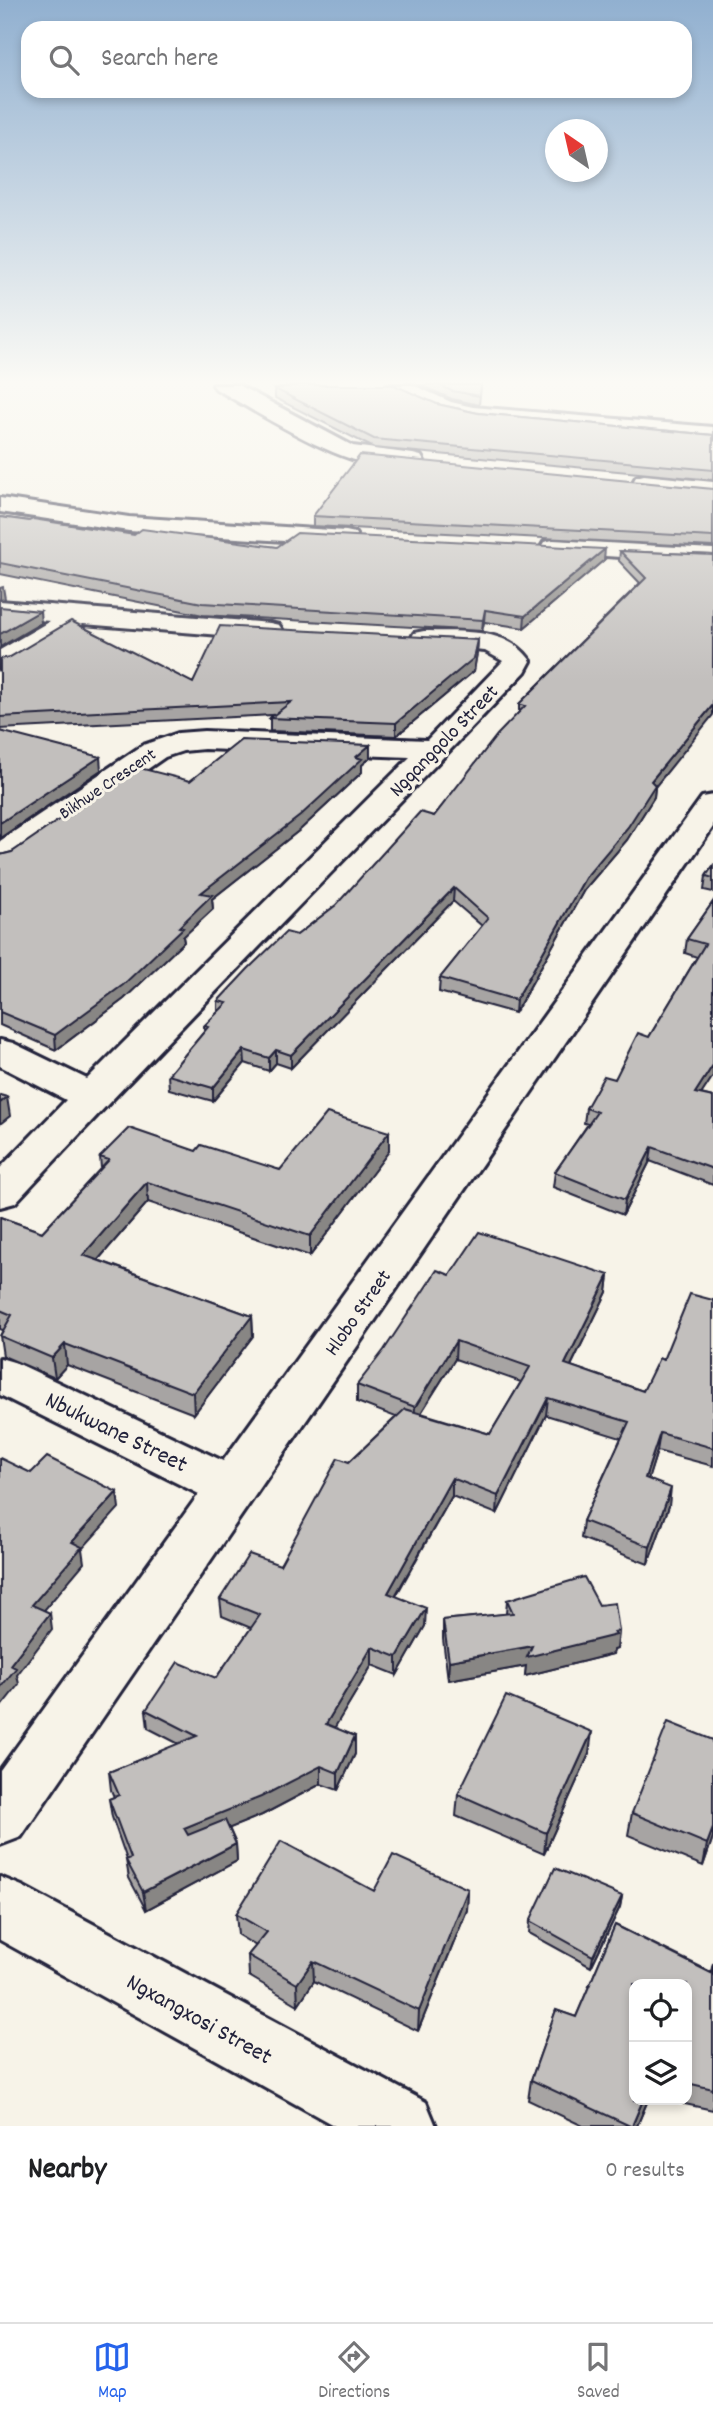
<!DOCTYPE html>
<style>
:root{--surface:#fff;--page:#f2f2f2;--text:#202124;--muted:#757577;--line:#e0e0e0;--accent:#2563eb}
body{margin:0;font-family:Dekko,sans-serif;background:var(--page);color:var(--text)}
.controls{position:absolute;right:21px;bottom:21px;display:grid;overflow:hidden;border-radius:14px;box-shadow:0 4px 10px #0003}
.controls button{width:63px;height:63px;display:grid;place-items:center;padding:0;border:0;border-bottom:2px solid var(--line);background:var(--surface);color:var(--text);font:35px sans-serif}
.compass{position:absolute;left:545px;top:119px;width:63px;height:63px;border-radius:50%;background:var(--surface);box-shadow:0 4px 10px #0003;rotate:326deg}
.list{margin:0;padding:0;list-style:none}
h2{display:flex;justify-content:space-between;align-items:center;height:91px;margin:0;padding:0 28px;font-size:30px}
h2 small{font-size:23px;font-weight:400;color:var(--muted)}
.icon{flex:none;width:38px;height:38px;fill:none;stroke:currentColor;stroke-width:2;stroke-linecap:round;stroke-linejoin:round}
.map{position:relative;flex:none;width:713px;height:2126px;overflow:hidden}
.search{position:absolute;background:var(--surface);box-shadow:0 4px 10px #0003;left:21px;right:21px;top:21px;height:77px;display:flex;align-items:center;gap:18px;box-sizing:border-box;padding:0 24px;border-radius:21px;color:var(--muted);font-size:26px}
.sheet{height:196px;background:var(--surface)}
nav{display:flex;justify-content:space-around;align-items:center;box-sizing:border-box;height:98px;border-top:2px solid var(--line);background:var(--surface);font-size:19px;color:var(--muted)}
nav a{display:grid;justify-items:center;gap:4px}
nav .on{color:var(--accent)}
.map>svg:first-child{display:block}
</style>
<div class="map">
<svg width="713" height="2126" viewBox="0 0 713 2126">
<rect width="100%" height="100%" fill="#f7f3e8"/>
<filter id="ink" filterUnits="userSpaceOnUse"><feTurbulence type="fractalNoise" baseFrequency=".0143" numOctaves="2"/><feDisplacementMap in="SourceGraphic" scale="14" xChannelSelector="R" yChannelSelector="G"/><feConvolveMatrix kernelMatrix="1 2 1 2 8 2 1 2 1" color-interpolation-filters="sRGB"/></filter>
<g filter="url(#ink)">
<g fill="none" stroke-linecap="round" stroke-linejoin="round">
<g stroke="#22223b" stroke-width="6">
<path id="street" d="M213,385h25l115,61 60,8 8,2 3,5 -3,5c-61,15 -153,-48 -205,-77z
M387,385h26l38,17 22,5 240,20v12l-240,-20 -35,-8 -48,-22z
M644,475l69,7v14l-77,-9 -3,-5 3,-5z
M0,498l129,19 217,14 9,2 3,5 -3,5 -9,2 -217,-14 -129,-19z
M553,540l160,9v14l-169,-11 -3,-5 3,-5z
M0,601l270,22 9,2 4,6 -4,6 -9,2 -187,-15 -73,43 -10,2v-19l50,-29 -50,-4z
M424,631c37,1 84,-4 107,30l-6,11c-169,177 -343,351 -510,531l-15,4v-39l66,-68 -66,-34v-26l13,3 74,36 323,-322 -206,-8 -21,2 -18,6 -153,106 -12,3v-25l143,-96 35,-12 26,-2 223,9 76,-79 -18,-10 -71,-6 -3,-6 3,-6z
M713,795v32l-692,1010 -21,8v-75l199,-276 -199,-99v-37l17,5 206,98 479,-664z
M0,1877l22,9 404,216 10,24h-101l-335,-186z"/>
</g>
<use href="#street" fill="#f7f3e8" fill-rule="evenodd"/>
</g>
<path fill="#a7a4a3" stroke="#22223b" stroke-width="2" fill-rule="evenodd" d="M419,385h62l-2,20 -27,-6z
M275,389l162,15 41,9 235,22v45l-339,-32 -99,-50z
M713,489v58l-400,-21v-10z
M0,517l134,18 143,12 327,13 -80,68 -40,-6 -2,9 -279,-16 -203,-41z
M620,551l93,4 -58,232 -1,10 -27,43 -43,50 -69,123 -76,-21 1,-14 42,-52 -29,-25 -162,167 -15,-5 -7,8 -24,-8 -32,38 -44,-12 -1,-14 36,-43v-6l14,-14v-11l79,-66 39,-30 98,-89 85,-104v-8l121,-121 -21,-22z
M478,640l-1,13 -3,18 -78,65 -126,-5v-13l3,-3 -273,14v-70l193,24z
M370,758l-8,7v7l-61,57 -89,70 1,10 -30,28 1,5 -60,57 -68,51 -56,-25v-170l12,-3 178,-71z
M713,866v26l-9,-2 2,-14z
M713,902v174l-12,18 12,3v88l-63,-24 -27,54 -70,-28 2,-15 33,-48 -4,-1 2,-15 29,-29 34,-42 48,-80 -12,-4 2,-14z
M389,1132v19l-79,105 -162,-54 -50,58 154,56 1,20 -59,78 -127,-49 -12,13 -52,-22 -3,-20 3,-6 -3,-1v-112l42,15 59,-64 -1,-11 96,-6 84,19z
M450,1275h159l-2,17 -36,74 72,25 20,-31 50,-60v166l-56,-15 -9,28 21,27 -21,58 -67,-26 2,-17 38,-83 -75,-23 -49,99 -45,-18 -56,100 29,30 -28,49 -25,-10 -38,63 21,8v18l-17,36 -17,-6 -59,31 -33,13 7,16 1,17 -91,49 -17,-32 -3,-18h1l-15,-43 -3,-18 5,-2 -3,-7 -2,-18 70,-28 -31,-16 -2,-18 70,-32 35,-50 -29,-12 -2,-17 60,-34 69,-103 47,-45 -39,-15v-17zM455,1359l66,23 -31,52 -69,-21z
M507,1600l92,5 20,26 -2,18 -3,1 -1,4 -88,22 1,-10 -78,14 -5,-41v-19l63,-6z
M713,1740v97l-10,29 -75,-31 4,-22z
M589,1754l-45,100 -88,-38 2,-22z
M468,1889l-1,21 -49,121 -104,-50 -16,24 -49,-29 -1,-21 8,-9 -18,-11 -2,-21 138,-23z
M622,1896l-2,11 -29,60 -62,-34 1,-12z
M615,1925l96,47 2,-9v147l-47,-10h21v-116h-53v116h14l-11,26h-54l-55,-26 3,-20 25,-70 20,7z"/>
<path fill="#888684" stroke="#22223b" stroke-width="2" d="M605,549l-1,11 -80,68 1,-12z
M3,587l2,12 -5,1v-12z
M485,610l-1,12 -2,9 1,-11z
M40,611l1,12 -41,24v-13z
M478,640l-1,13 -3,18 -78,65v-13z
M713,705v10l-58,72 -1,10 -27,43 -43,50 -69,123 1,-13 69,-122 66,-97z
M370,745v13l-8,7v7l-61,57 -89,70 1,10 -30,28 1,5 -60,57 -68,51 -1,-15 124,-108 22,-34z
M100,757l1,13 -101,68v-15z
M454,888l-1,13 -162,167v-13z
M244,1050l1,13 -32,38v-13z
M276,1050v13l-7,8v-13z
M713,1065v11l-20,31 2,-14z
M7,1097l3,19 -10,8v-21z
M389,1132v19l-79,105v-20z
M652,1147l-2,14 -27,54 2,-15z
M147,1182l1,20 -63,73 -2,-20z
M609,1275l-2,17 -44,90 2,-18z
M252,1316l1,20 -59,78 -1,-21z
M456,1341l-1,18 -41,65 1,-17z
M65,1344l2,21 -12,13 -3,-20z
M548,1398l-2,17 -49,99 1,-18z
M660,1433l-3,18 -14,45 2,-18z
M452,1478v18l-65,114 1,-17z
M671,1488l-2,18 -21,58 2,-17z
M117,1492l2,16 -37,41 2,14 -49,58 -3,-16 40,-63z
M426,1608l-1,18 -28,49v-18z
M50,1613l2,16 -35,46 2,9 -19,24v-20l10,-23z
M619,1631l-2,18 -3,1 -1,4 -88,22 1,-10 -78,14 1,-19z
M372,1647v18l-46,77v-18z
M592,1732l-3,22 -45,100 2,-21z
M355,1736v18l-17,36v-17z
M321,1766v18l-59,31 -76,31 -2,-18z
M713,1828v9l-10,29 4,-22z
M236,1844l1,17 -91,49 -3,-18z
M468,1889l-1,21 -49,121 1,-20z
M622,1896l-2,11 -29,60 2,-11z
M313,1961l1,20 -16,24 -1,-21z
M643,2100h5l-11,26h-5z"/>
<path fill="#c2bfbd" stroke="#22223b" stroke-width="2" d="M298,385h96l43,19 41,9 235,22v35l-339,-31 -99,-50z
M439,385h42l-1,11 -28,-5z
M360,455l353,34v48l-400,-21z
M0,517l29,4 4,-2 101,16 8,-6 135,18 20,-14 308,16 -80,67 -40,-6 -2,10 -281,-17 -202,-40z
M620,551l93,4v150l-62,76 4,4 -27,42 -43,51 -69,122 -76,-22 48,-60 -34,-30 -163,167 -15,-5 -7,8 -25,-8 -31,38 -45,-13 40,-48 -4,-1 23,-23 -9,-2 30,-32 38,-37 11,3 39,-30 84,-93 14,4 63,-81 28,-29 -6,-2 127,-126z
M0,607l40,4 -40,23z
M71,621l122,62 27,-57 258,14 -4,18 -78,65 -126,-5 21,-16 -291,15v-58l10,-2z
M0,731l100,26 -100,66z
M241,740l129,5 -14,12 6,2 -62,57 -99,77 11,2 -33,32 4,1 -60,57 -68,50 -55,-23v-157l12,-3 124,-85 54,14z
M713,866v12l-7,-2z
M713,902v163l-18,28 18,4v72l-61,-22 -27,53 -70,-28 42,-60 -11,-4 18,-32 11,3 23,-46 11,4 56,-93 -18,-5z
M0,1095l7,2 -7,6z
M327,1113l62,19 -79,104 -163,-54 -64,73 169,61 -59,77 -128,-49 -13,14 -52,-22 12,-21 -12,-5v-93l42,15 67,-72 -9,-3 29,-29 67,23 5,-6 79,25z
M479,1232l130,43 -44,89 78,27 16,-33 4,2 27,-66 23,6v148l-53,-15 -15,45 26,10 -21,59 -67,-26 46,-99 -81,-24 -50,98 -46,-18 -64,115 38,15 -29,49 -25,-10 -46,77 29,12 -17,37 -17,-7 -60,31 -77,31 4,7 37,-15 11,24 -93,48 -17,-32 5,-2 -22,-59 10,-4 -10,-23 88,-36 -51,-26 32,-48 38,16 44,-63 -40,-16 29,-45 31,11 58,-107 11,4 56,-53 85,25 40,-67 -74,-26 -41,66 -58,-22 27,-35 53,-80 13,5z
M47,1457l70,35 -45,50 10,5 -50,58 18,8 -40,52 6,3 -16,20v-230l31,15z
M584,1577l15,28 16,-2 4,28 -5,1 2,3 -89,22 5,-11 -83,15 -6,-41 70,-7 -6,-13z
M506,1696l86,36 -46,101 -88,-39z
M668,1722l45,18v88l-6,16 -75,-31z
M281,1841l93,50 19,-36 75,34 -49,122 -106,-50 -16,23 -49,-29 19,-23 -31,-18z
M555,1868l67,28 -29,60 -63,-35z
M615,1925l96,48 2,-9v125l-26,-6v-99h-53v116h9l-11,26h-2l-99,-46 25,-70 20,7z"/>
</g>
<linearGradient id="sky" x2="0" y2="1"><stop stop-color="#91b0d0"/><stop offset="0.56" stop-color="#fbfaf5"/><stop offset="1" stop-color="#fbfaf5" stop-opacity="0"/></linearGradient>
<rect width="713" height="682" fill="url(#sky)"/>
<g text-anchor="middle" stroke-width="6" stroke-linejoin="round" paint-order="stroke">
<g font-size="18" fill="#22223b" stroke="#f7f3e8">
<text transform="translate(107 783) rotate(-34)" y="6">Bikhwe Crescent</text>
</g>
<g font-size="21" fill="#22223b" stroke="#f7f3e8">
<text transform="translate(443 740) rotate(-46)" y="7">Ngqangqolo Street</text>
<text transform="translate(357 1312) rotate(-55)" y="7">Hlobo Street</text>
</g>
<g font-size="24" fill="#22223b" stroke="#f7f3e8">
<text transform="translate(117 1431) rotate(26)" y="8">Nbukwane Street</text>
<text transform="translate(200 2018) rotate(29)" y="8">Ngxangxosi Street</text>
</g>
</g>
</svg>
<div class="controls">
<button><svg class="icon" aria-label="locate" viewBox="0 0 24 24"><circle cx="12" cy="12" r="6"/><path d="M12 2v4M12 18v4M2 12h4M18 12h4"/></svg></button>
<button><svg class="icon" aria-label="layers" viewBox="0 0 24 24"><path d="M12 4l9 5-9 5-9-5zM3 14l9 5 9-5"/></svg></button>
</div>
<svg class="compass" viewBox="-18 -18 36 36"><path d="M0-13l5 13h-10z" fill="#e53935"/><path d="M0 13l5-13h-10z" fill="#757577"/></svg>
<div class="search"><svg class="icon" aria-label="search" viewBox="0 0 24 24"><circle cx="10" cy="10" r="6"/><path d="M15 15l6 6"/></svg>Search here</div>
</div>
<section class="sheet">
<h2>Nearby<small>0 results</small></h2>
<ul class="list">
</ul>
</section>
<nav>
<a class="on"><svg class="icon" aria-label="map" viewBox="0 0 24 24"><path d="M3 6l6-2 6 2 6-2v14l-6 2-6-2-6 2zM9 4v14M15 6v14"/></svg>Map</a>
<a><svg class="icon" aria-label="directions" viewBox="0 0 24 24"><path d="M12 3l9 9-9 9-9-9zM9 14v-3h6M13 9l2 2-2 2"/></svg>Directions</a>
<a><svg class="icon" aria-label="saved" viewBox="0 0 24 24"><path d="M7 4h10v16l-5-4-5 4z"/></svg>Saved</a>
</nav>
